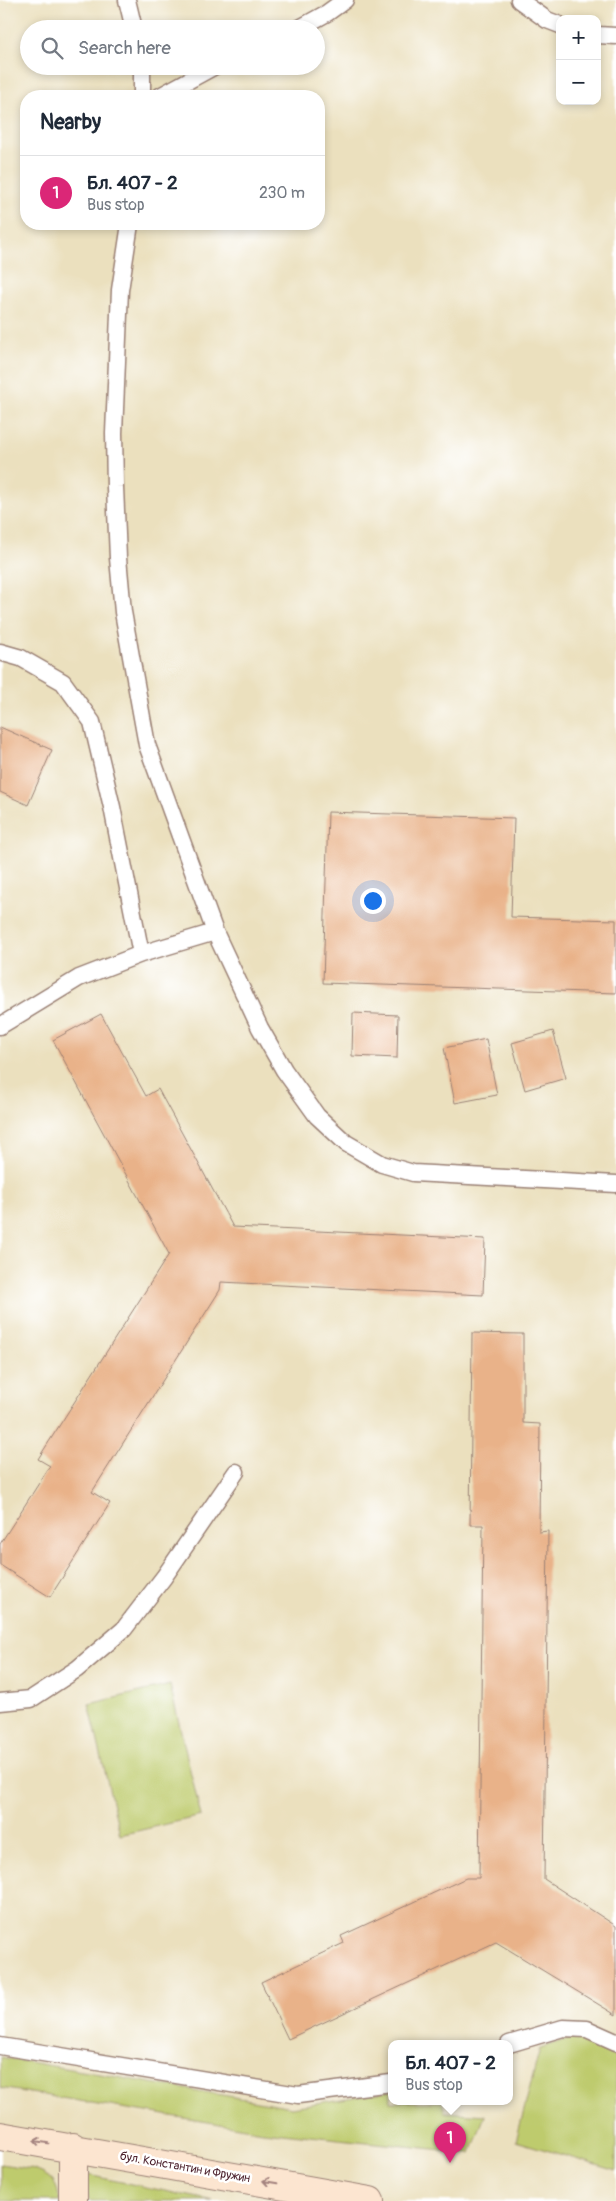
<!DOCTYPE html>
<meta charset="utf-8">
<style>
:root{--surface:#fff;--page:#f2f2f3;--text:#1f2937;--muted:#747a83;--line:#e0e1e3;--accent:#db2777}
body{margin:0;font-family:Pangolin,sans-serif;background:var(--page);color:var(--text)}
.controls{position:absolute;right:15px;top:15px;display:grid;overflow:hidden;border-radius:10px;box-shadow:0 2px 8px #0003}
.controls button{width:45px;height:45px;display:grid;place-items:center;padding:0;border:0;border-bottom:1px solid var(--line);background:var(--surface);color:var(--text);font:25px sans-serif}
.you{position:absolute;left:372px;top:900px;width:18px;height:18px;margin:-12px;border:4px solid #fff;border-radius:50%;background:#1a73e8;box-shadow:0 0 0 8px #1a73e833}
.badge{display:grid;place-items:center;width:32px;height:32px;border-radius:50%;background:var(--accent);color:#fff;font-size:16px;font-weight:700}
.pin{position:absolute;translate:-50% -41px;filter:drop-shadow(0 1px 2px #0008)}
.pin::after{content:'';position:absolute;top:26px;width:18px;height:15px;background:inherit;clip-path:polygon(0 0,100% 0,50% 100%)}
.popup{position:absolute;left:388px;top:2040px;width:125px;height:65px;box-sizing:border-box;display:grid;place-content:center;border-radius:10px;background:var(--surface);filter:drop-shadow(0 1px 4px #0005);font-size:16px;white-space:nowrap;color:var(--muted)}
.popup b{font-size:19px;color:var(--text)}
.popup::after{content:'';position:absolute;left:50%;top:100%;margin-left:-10px;border:10px solid transparent;border-top-color:var(--surface)}
.list{margin:0;padding:0;list-style:none}
h2{display:flex;justify-content:space-between;align-items:center;height:65px;margin:0;padding:0 20px;font-size:21px}
h2 small{font-size:16px;font-weight:400;color:var(--muted)}
.list li{display:grid;grid-template-columns:32px 1fr auto;gap:15px;align-items:center;box-sizing:border-box;height:75px;padding:0 20px;border-top:1px solid var(--line)}
.list b{display:block;font-size:19px;white-space:nowrap}
.list p{margin:0;font-size:16px;white-space:nowrap;color:var(--muted)}
.list em{font-size:16px;font-style:normal;color:var(--muted)}
.icon{flex:none;width:28px;height:28px;fill:none;stroke:currentColor;stroke-width:2;stroke-linecap:round;stroke-linejoin:round}
.map{position:relative;flex:none;width:616px;height:2201px;overflow:hidden}
.search{position:absolute;background:var(--surface);box-shadow:0 2px 8px #0003;left:20px;top:20px;width:305px;height:55px;display:flex;align-items:center;gap:12px;box-sizing:border-box;padding:0 18px;border-radius:28px;color:var(--muted);font-size:19px}
.panel{position:absolute;background:var(--surface);box-shadow:0 2px 8px #0003;left:20px;top:90px;width:305px;height:140px;border-radius:20px}
.map>svg:first-child{display:block}
</style>
<div class="map">
<svg width="616" height="2201" viewBox="0 0 616 2201">
<rect width="100%" height="100%" fill="#fff"/>
<filter id="ink" filterUnits="userSpaceOnUse"><feTurbulence type="fractalNoise" baseFrequency=".02" numOctaves="2"/><feDisplacementMap in="SourceGraphic" scale="10" xChannelSelector="R" yChannelSelector="G"/><feConvolveMatrix kernelMatrix="1 2 1 2 8 2 1 2 1" color-interpolation-filters="sRGB"/></filter>
<filter id="wash" filterUnits="userSpaceOnUse"><feTurbulence type="fractalNoise" baseFrequency=".0096" numOctaves="4" result="noise"/><feDisplacementMap in="SourceGraphic" scale="20" xChannelSelector="R" yChannelSelector="G"/><feGaussianBlur stdDeviation="1.12" result="paint"/><feColorMatrix in="noise" values="0 0 0 0 0 0 0 0 0 0 0 0 0 0 0 0 0 1.4 0 .05"/><feComposite in="paint" operator="in"/></filter>
<g filter="url(#wash)">
<rect width="100%" height="100%" fill="#ebe0be"/>
<path fill="#becb6d" stroke="#84754c" d="M170,1685l31,131 -81,19 -31,-131z
M576,2036l40,17v118l-100,-30 24,-93z
M0,2057l292,50 99,-16v11h51l3,10 40,3 -14,38 -208,-22 -263,-43z
M0,2164c24,4 59,4 59,37h-59z
M83,2174l130,27h-124z"/>
<g id="blocks">
<path fill="#e9b289" d="M0,727l52,23 -24,55 -28,-13z
M328,812l186,6 -3,99 105,3v73l-293,-10z
M353,1013l45,2 -1,43 -45,-2z
M101,1014l45,82 12,-7 75,138 252,12 -2,56 -262,-13 -1,8 -128,202 18,11 -60,94 -50,-32v-21l50,-78 -12,-7 131,-205 -116,-214z
M553,1031l13,47 -41,12 -13,-47z
M486,1039l11,56 -42,8 -11,-55z
M472,1333l51,1v89l17,1 -1,108 9,-1 -4,348 72,47v89l-120,-73 -208,97 -27,-57 83,-39 -3,-7 125,-58h13l4,-353h-13z"/>
</g>
</g>
<g filter="url(#ink)">
<use href="#blocks" fill-opacity="0" stroke="#9a8074" stroke-width="1"/>
<g fill="none" stroke-linecap="round" stroke-linejoin="round">
<g stroke="#9a8074" stroke-width="19">
<path id="lane" d="M127,0l7,29
M519,0l28,20 13,5
M298,29l29,-16 18,-13
M597,35l19,1
M142,96v-30
M160,96l55,-30
M130,224l-10,66 -6,143 1,54 3,71 5,54 24,133 68,187 45,96 24,42 33,46 29,27 36,21 31,9 203,11
M0,652l21,6 42,24 29,40 20,85 29,147
M0,1026l79,-48 62,-24 74,-22
M0,1702l31,-3 46,-30 47,-40 40,-52 72,-105
M509,2044l54,-16 24,1 29,13
M0,2046l298,49 93,-12"/>
</g>
<g stroke="#9a8074" stroke-width="30">
<path id="secondary" d="M0,2136l370,65
M73,2201v-54"/>
</g>
<use href="#lane" stroke="#fff" stroke-width="16"/>
<use href="#secondary" stroke="#fce5d0" stroke-width="28"/>
</g>
<defs><path id="oneway-shaft" d="M-6 0H5M1.5-3L5.5 0L1.5 3" fill="none" stroke-width="1.6" stroke-linecap="round" stroke-linejoin="round" transform="scale(1.25)"/></defs>
<g stroke="#a3827e">
<use href="#oneway-shaft" transform="translate(41 2142) rotate(-171)"/>
<use href="#oneway-shaft" transform="translate(270 2182) rotate(-170)"/>
</g>
</g>
<g text-anchor="middle" stroke-width="5" stroke-linejoin="round" paint-order="stroke">
<g font-size="12" fill="#4a1f2b" stroke="#fff">
<text transform="translate(185 2167) rotate(10)" y="4">бул. Константин и Фружин</text>
</g>
</g>
</svg>
<div class="controls">
<button>+</button>
<button>−</button>
</div>
<div class="you"></div>
<div class="pin badge" style="left:450px;top:2163px">1</div>
<div class="popup"><b>Бл. 407 - 2</b>Bus stop</div>
<div class="search"><svg class="icon" aria-label="search" viewBox="0 0 24 24"><circle cx="10" cy="10" r="6"/><path d="M15 15l6 6"/></svg>Search here</div>
<section class="panel">
<h2>Nearby<small></small></h2>
<ul class="list">
<li><span class="badge">1</span><div><b>Бл. 407 - 2</b><p>Bus stop</p></div><em>230 m</em></li>
</ul>
</section>
</div>
